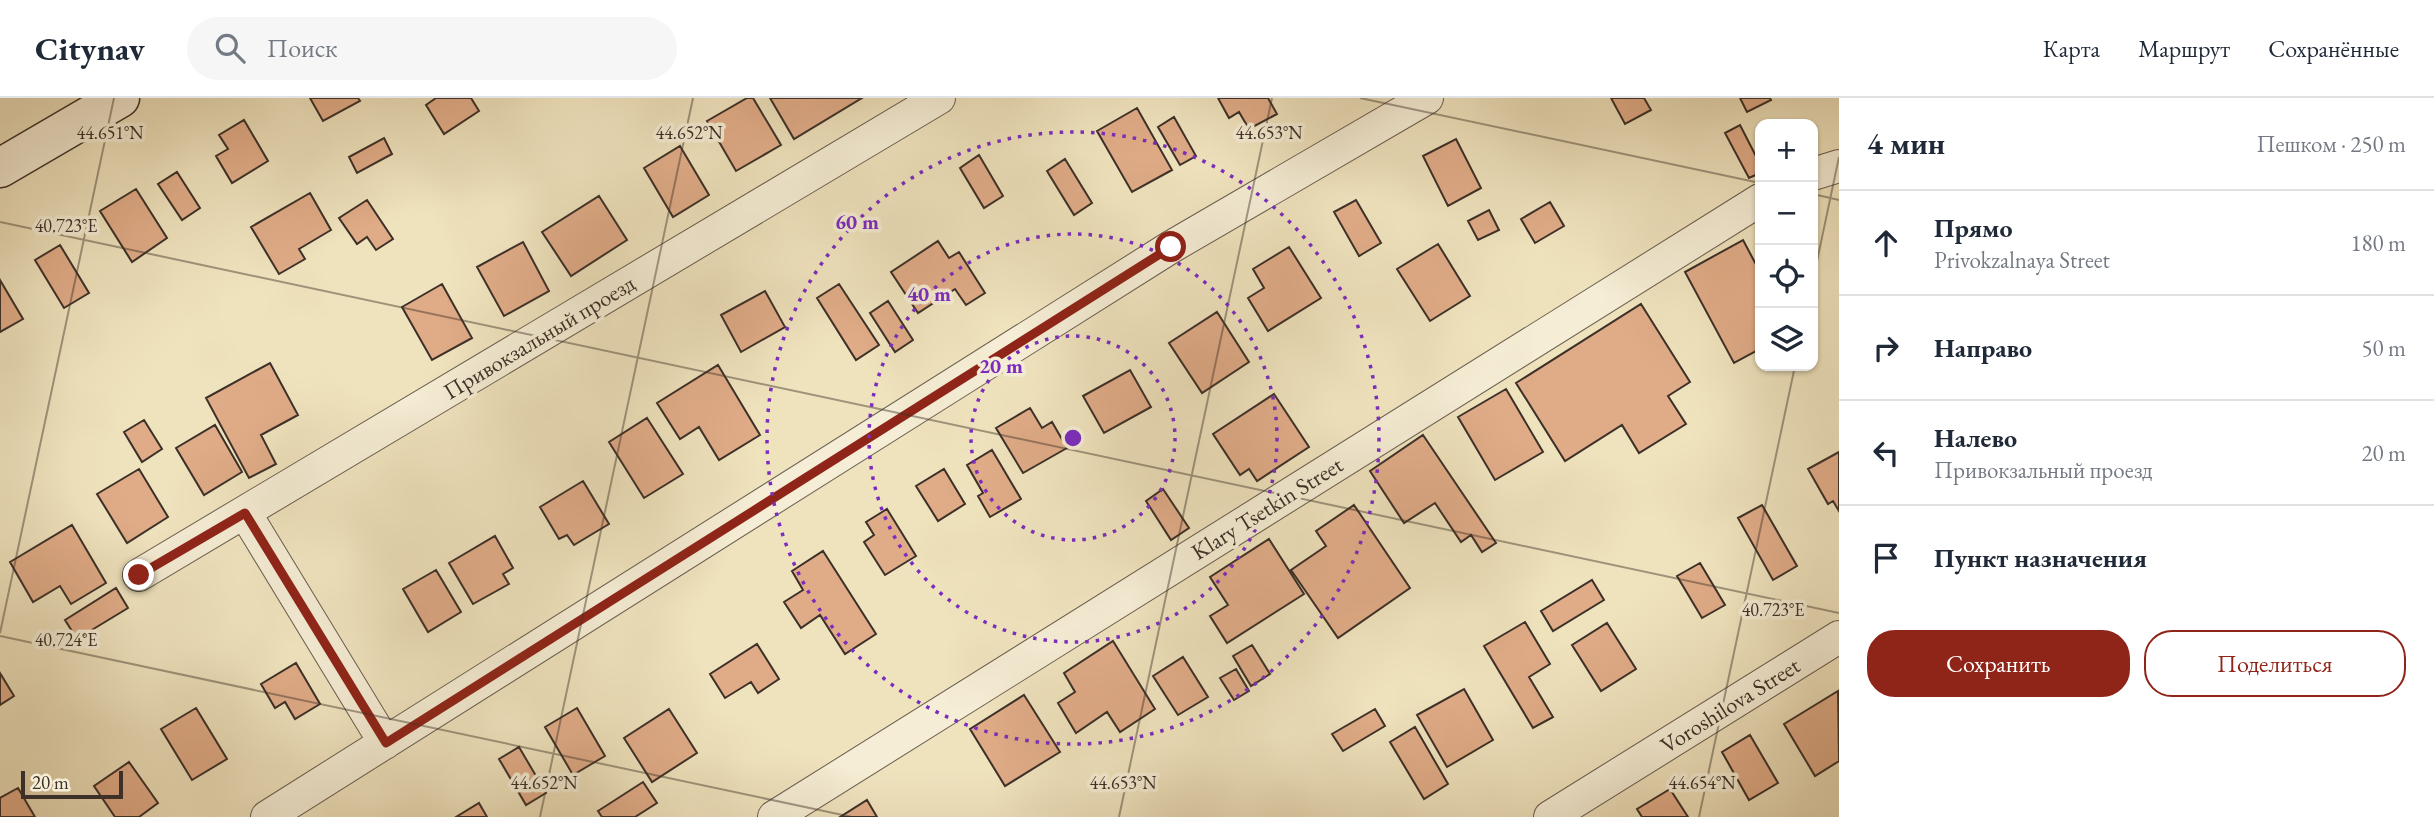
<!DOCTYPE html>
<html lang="ru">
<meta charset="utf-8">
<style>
:root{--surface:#fff;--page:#f6f6f7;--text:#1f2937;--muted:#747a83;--line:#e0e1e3;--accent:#8f2418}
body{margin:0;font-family:"EB Garamond",serif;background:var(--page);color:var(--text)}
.controls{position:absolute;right:21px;top:21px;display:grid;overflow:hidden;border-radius:14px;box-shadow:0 2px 5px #0004}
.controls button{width:63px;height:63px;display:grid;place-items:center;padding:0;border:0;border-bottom:2px solid var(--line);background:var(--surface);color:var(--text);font:35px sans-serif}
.scale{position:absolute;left:21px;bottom:18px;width:102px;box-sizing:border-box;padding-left:7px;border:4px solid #3c3028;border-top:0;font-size:19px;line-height:24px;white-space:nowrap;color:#3c3028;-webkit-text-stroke:5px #f5edd5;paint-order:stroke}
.stop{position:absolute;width:21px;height:21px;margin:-16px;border:5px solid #8f2418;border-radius:50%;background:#fff}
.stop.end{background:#8f2418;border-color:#fff;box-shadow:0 2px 7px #0008}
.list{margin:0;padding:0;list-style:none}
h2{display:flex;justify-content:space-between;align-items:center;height:91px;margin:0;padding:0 28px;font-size:30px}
h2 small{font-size:23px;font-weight:400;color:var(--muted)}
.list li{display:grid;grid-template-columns:46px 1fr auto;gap:21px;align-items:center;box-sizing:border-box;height:105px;padding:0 28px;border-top:2px solid var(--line)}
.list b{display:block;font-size:26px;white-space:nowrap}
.list p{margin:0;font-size:23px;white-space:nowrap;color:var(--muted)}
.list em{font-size:23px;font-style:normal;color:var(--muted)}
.actions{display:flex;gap:14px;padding:21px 28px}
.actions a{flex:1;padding:16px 0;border:2px solid var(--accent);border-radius:28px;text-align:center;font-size:24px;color:var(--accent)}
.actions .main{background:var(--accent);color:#fff}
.icon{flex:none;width:38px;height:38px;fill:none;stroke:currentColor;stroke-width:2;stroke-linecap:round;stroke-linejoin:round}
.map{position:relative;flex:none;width:1839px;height:719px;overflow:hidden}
header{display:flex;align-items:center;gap:42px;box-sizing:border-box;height:98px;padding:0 35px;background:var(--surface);border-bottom:2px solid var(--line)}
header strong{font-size:33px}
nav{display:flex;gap:38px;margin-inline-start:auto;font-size:24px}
.search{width:490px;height:63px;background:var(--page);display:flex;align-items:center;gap:18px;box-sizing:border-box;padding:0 24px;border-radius:38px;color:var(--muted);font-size:26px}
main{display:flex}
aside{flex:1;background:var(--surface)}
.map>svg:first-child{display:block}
</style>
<header>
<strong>Citynav</strong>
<div class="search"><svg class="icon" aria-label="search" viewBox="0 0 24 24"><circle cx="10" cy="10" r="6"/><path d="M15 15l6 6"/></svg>Поиск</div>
<nav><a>Карта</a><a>Маршрут</a><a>Сохранённые</a></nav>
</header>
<main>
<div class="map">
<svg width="1839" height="719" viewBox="0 0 1839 719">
<rect width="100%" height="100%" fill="#efe3be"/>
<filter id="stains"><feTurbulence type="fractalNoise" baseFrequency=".00286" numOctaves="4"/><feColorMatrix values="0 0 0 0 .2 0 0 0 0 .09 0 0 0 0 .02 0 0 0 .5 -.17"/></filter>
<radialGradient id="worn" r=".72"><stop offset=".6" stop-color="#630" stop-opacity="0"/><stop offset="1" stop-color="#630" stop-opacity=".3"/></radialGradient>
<path fill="#e0ac88" stroke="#3c3028" stroke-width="2" d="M310,0h48l2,3 -37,20z
M436,0h35l8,13 -35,23 -18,-29z
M747,0h6l28,47 -45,26 -29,-50z
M770,0h92l-68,41z
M1218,0h50l9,16 -28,15 -10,-17 -10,6z
M1611,0h33l7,12 -26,14z
M1740,0h30l1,2 -24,12z
M1137,10l35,62 -40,22 -35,-61z
M1174,19l22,39 -16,9 -22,-38z
M244,22l24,41 -36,22 -16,-27 12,-7 -9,-14z
M1740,27l20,39v9l-11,5 -24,-45z
M384,40l8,16 -35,19 -8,-16z
M1456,41l25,49 -33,18 -25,-50z
M680,48l29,49 -36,22 -29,-49z
M979,57l24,41 -19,12 -24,-40z
M1065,61l27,44 -18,12 -27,-44z
M177,74l23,36 -18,12 -24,-36z
M136,91l31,49 -35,24 -32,-51z
M310,95l21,37 -32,19 6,10 -26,15 -28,-47z
M599,98l28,44 -56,36 -29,-44z
M367,102l26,39 -17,11 -9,-13 -10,7 -18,-26z
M1356,102l25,43 -22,13 -25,-44z
M1550,104l14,24 -29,17 -14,-24z
M1489,112l10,20 -21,10 -10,-19z
M1743,142l17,32v77l-26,14 -49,-91z
M938,143l11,17 10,-6 26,41 -19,12 -11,-16 -37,24 -27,-41z
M523,144l26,49 -45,25 -27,-49z
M1438,146l32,52 -40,25 -33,-52z
M60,147l29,48 -25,15 -29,-48z
M1289,149l32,51 -53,33 -20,-33 16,-10 -11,-19z
M0,182l23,39 -23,13z
M442,186l30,54 -40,22 -30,-53z
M839,186l40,61 -23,15 -39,-62z
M765,193l20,36 -44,25 -20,-37z
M888,203l25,39 -18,12 -25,-39z
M1641,206l49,78 -22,14 18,28 -47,29 -17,-28 -57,36 -49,-78z
M1217,214l32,50 -47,31 -33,-50z
M270,265l28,52 -37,20 15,29 -27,14 -43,-80z
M718,267l42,70 -41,25 -20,-33 -19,12 -23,-36z
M1130,272l21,37 -47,26 -21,-37z
M1506,291l37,63 -48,28 -37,-63z
M1274,296l35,53 -52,34 -8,-12 -9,6 -27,-41z
M1030,310l12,20 10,-6 15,26 -44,25 -27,-45z
M647,320l36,56 -39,24 -35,-56z
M144,322l18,29 -20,13 -18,-30z
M215,327l27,47 -38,23 -28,-47z
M1423,337l73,108 -14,9 -11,-17 -10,7 -26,-39 -31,20 -34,-52z
M992,352l29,49 -31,18 -12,-21 5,-3 -16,-28z
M1839,354v59l-6,-10 -5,3 -20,-35z
M139,371l29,48 -41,26 -30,-49z
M944,371l21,35 -27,17 -22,-35z
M583,383l26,43 -35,21 -7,-10 -8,4 -19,-32z
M1163,391l26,39 -18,12 -25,-39z
M1354,407l56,83 -72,50 -47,-68 35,-24 -10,-15z
M1762,407l35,61 -24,14 -35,-62z
M887,411l29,47 -31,19 -21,-33 10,-7 -8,-13z
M72,427l34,58 -35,21 -11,-18 -27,16 -23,-40z
M495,438l18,32 -10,6 6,10 -36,20 -24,-41z
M1269,441l35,55 -77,49 -17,-27 18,-11 -18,-28z
M823,453l53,83 -31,20 -25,-39 -19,13 -17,-26 19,-12 -11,-19z
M1700,465l25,42 -23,13 -25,-42z
M436,472l25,42 -33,20 -25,-43z
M1592,482l12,20 -51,31 -12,-20z
M116,490l12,20 -51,31 -12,-19z
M1525,524l25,42 -21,13 24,40 -20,11 -49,-82z
M1607,525l29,46 -35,22 -29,-46z
M1113,543l42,68 -35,23 -13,-20 -31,21 -18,-30 17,-11 -11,-19z
M757,546l22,35 -21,14 -7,-11 -26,16 -15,-24z
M1252,547l18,29 -19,12 -18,-30z
M1183,559l25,40 -30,18 -25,-39z
M296,565l24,41 -25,15 -10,-17 -10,6 -14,-24z
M1236,571l13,22 -15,9 -14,-22z
M0,575l14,23 -14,9z
M1464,591l29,51 -46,27 -30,-52z
M1838,593l1,70 -24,15 -31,-52z
M1024,597l36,57 -55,34 -35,-57z
M196,610l31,51 -35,21 -31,-51z
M577,610l28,48 -32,19 -28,-48z
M669,611l28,44 -45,29 -28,-44z
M1375,611l10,17 -42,25 -11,-17z
M1415,629l33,57 -24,15 -34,-57z
M1750,637l28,48 -29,17 -27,-48z
M519,649l27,46 -20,12 -27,-46z
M129,664l29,41 -19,14h-24l-21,-31z
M643,684l14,21 -22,14h-33l-4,-6z
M18,690l17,29h-35v-19z
M1670,691l18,28h-46l-5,-8z
M867,702l10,17h-37z
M479,705l8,14h-31z"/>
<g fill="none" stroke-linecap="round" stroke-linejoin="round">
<g stroke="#695d4e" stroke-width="34">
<path id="street" d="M1813,76l26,-8
M245,415l140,230
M139,477l800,-477
M267,719l904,-570 256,-149
M774,719l986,-617
M1550,719l289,-180"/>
</g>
<g stroke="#3c3028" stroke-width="41">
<path id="secondary" d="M0,70l120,-70"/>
</g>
<use href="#street" stroke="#f5edd5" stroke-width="32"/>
<use href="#secondary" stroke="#f5edd5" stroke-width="38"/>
</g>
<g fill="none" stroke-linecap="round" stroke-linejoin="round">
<path stroke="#8f2418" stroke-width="9" d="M139,477l106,-62 141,230 785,-496"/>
</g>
<path fill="none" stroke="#3c3028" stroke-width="2" stroke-opacity="0.45" d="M1360,0l400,85M1813,96l26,6M0,124l1839,391M1813,182l26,-123M0,535l114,-535M0,538l852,181M540,719l153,-719M1119,719l153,-719M1699,719l96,-451"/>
<g fill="none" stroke="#7b2cbf" stroke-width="3.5" stroke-dasharray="3.5 7">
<circle cx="1073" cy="340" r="102"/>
<circle cx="1073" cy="340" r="204"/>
<circle cx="1073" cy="340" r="306"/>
</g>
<g text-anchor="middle" stroke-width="7" stroke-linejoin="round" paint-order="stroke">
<g font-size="23" fill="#3c3028" stroke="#f5edd5">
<text transform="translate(539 239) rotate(-31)" y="8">Привокзальный проезд</text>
<text transform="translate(1267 410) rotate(-32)" y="8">Klary Tsetkin Street</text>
<text transform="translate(1730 607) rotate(-32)" y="8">Voroshilova Street</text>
</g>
</g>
<g font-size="18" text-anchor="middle" fill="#3c3028" stroke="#f5edd5" stroke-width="7" stroke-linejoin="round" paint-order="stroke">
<text x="110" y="41">44.651°N</text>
<text x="689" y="41">44.652°N</text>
<text x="1269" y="41">44.653°N</text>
<text x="66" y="134">40.723°E</text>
<text x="1773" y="518">40.723°E</text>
<text x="66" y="548">40.724°E</text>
<text x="1702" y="691">44.654°N</text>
<text x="544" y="691">44.652°N</text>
<text x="1123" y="691">44.653°N</text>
</g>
<circle cx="1073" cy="340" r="10" fill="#7b2cbf" stroke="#f5edd5" stroke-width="3.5"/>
<g font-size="21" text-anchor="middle" font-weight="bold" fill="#7b2cbf" stroke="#f5edd5" stroke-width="7" stroke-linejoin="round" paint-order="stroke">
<text x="857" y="131">60 m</text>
<text x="929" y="203">40 m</text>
<text x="1001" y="275">20 m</text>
</g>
<rect width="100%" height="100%" filter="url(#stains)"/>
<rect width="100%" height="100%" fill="url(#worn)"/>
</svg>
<div class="controls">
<button>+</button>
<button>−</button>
<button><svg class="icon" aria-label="locate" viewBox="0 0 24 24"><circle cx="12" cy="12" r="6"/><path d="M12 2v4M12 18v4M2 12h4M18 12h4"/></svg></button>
<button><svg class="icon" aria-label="layers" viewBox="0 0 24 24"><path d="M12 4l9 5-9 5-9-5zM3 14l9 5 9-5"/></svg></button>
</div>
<div class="scale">20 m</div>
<div class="stop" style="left:1171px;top:149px"></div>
<div class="stop end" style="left:139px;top:477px"></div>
</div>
<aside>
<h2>4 мин<small>Пешком · 250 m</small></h2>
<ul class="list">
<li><svg class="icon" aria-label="ahead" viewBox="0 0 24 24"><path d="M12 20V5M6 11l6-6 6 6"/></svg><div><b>Прямо</b><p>Privokzalnaya Street</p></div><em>180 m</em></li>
<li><svg class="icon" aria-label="right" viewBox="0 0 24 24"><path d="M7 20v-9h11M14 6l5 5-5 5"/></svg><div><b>Направо</b></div><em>50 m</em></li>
<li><svg class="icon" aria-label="left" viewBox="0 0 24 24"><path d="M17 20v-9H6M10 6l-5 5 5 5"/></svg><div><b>Налево</b><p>Привокзальный проезд</p></div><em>20 m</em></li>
<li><svg class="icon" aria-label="arrive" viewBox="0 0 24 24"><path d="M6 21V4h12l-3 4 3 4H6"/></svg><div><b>Пункт назначения</b></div></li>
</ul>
<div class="actions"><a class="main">Сохранить</a><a>Поделиться</a></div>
</aside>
</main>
